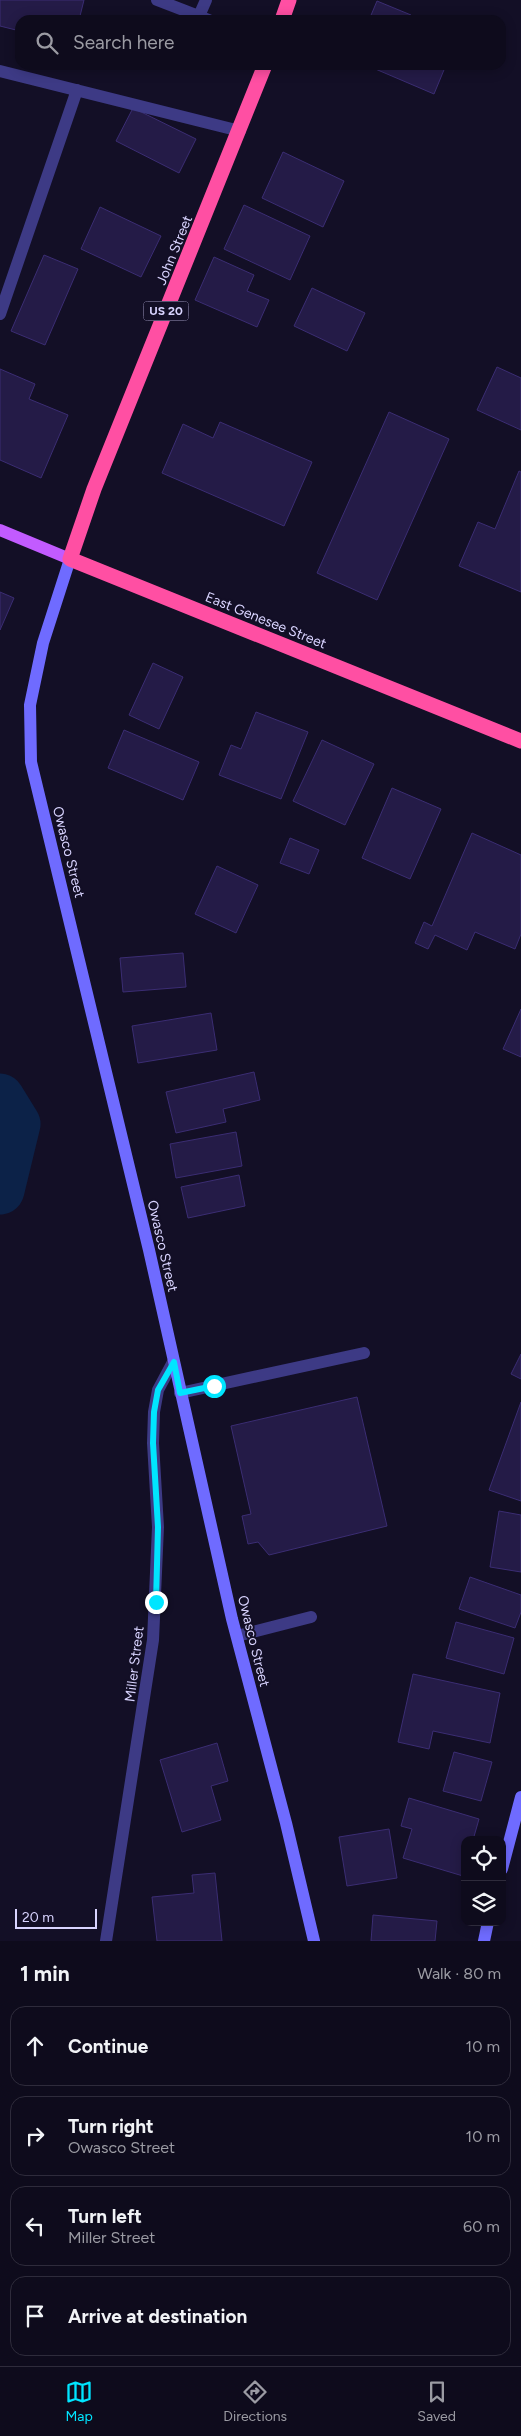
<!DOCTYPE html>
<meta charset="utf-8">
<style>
:root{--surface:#0e0b1c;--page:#1c1929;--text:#f1f3f6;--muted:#9b9ba3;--line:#2e2b3b;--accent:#00e5ff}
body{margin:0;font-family:Figtree,sans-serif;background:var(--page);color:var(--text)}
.controls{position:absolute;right:15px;bottom:15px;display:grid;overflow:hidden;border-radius:10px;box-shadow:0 2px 12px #0003}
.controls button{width:45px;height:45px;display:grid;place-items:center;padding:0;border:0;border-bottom:1px solid var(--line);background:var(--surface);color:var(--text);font:25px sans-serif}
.scale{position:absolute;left:15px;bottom:12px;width:82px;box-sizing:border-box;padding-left:5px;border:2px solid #d9d4ff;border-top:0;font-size:14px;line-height:18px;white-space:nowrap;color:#d9d4ff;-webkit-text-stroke:4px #130f26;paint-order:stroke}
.stop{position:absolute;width:15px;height:15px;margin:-11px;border:4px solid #00e5ff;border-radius:50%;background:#fff}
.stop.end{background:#00e5ff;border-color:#fff;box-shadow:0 1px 5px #0008}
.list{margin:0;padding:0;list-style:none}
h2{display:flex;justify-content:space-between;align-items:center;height:65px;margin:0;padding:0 20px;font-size:21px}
h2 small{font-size:16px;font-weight:400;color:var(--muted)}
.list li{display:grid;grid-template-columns:32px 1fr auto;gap:15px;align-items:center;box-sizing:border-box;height:80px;margin:0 10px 10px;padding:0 10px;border:1px solid var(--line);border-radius:15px}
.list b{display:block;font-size:19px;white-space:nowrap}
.list p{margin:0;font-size:16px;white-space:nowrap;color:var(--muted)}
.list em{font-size:16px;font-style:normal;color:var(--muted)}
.icon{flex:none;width:28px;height:28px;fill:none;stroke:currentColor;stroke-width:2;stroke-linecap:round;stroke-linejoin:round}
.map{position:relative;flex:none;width:521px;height:1941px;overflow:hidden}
.search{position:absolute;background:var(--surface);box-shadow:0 2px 12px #0003;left:15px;right:15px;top:15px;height:55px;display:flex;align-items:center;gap:12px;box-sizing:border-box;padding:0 18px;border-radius:15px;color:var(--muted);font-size:19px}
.sheet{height:425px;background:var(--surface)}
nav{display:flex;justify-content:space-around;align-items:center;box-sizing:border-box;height:70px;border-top:1px solid var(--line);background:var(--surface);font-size:14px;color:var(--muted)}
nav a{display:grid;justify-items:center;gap:2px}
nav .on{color:var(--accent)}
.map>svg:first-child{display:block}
</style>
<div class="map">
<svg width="521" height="1941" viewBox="0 0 521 1941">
<rect width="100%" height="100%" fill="#130f26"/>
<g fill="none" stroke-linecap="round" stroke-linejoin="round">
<path stroke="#0c2248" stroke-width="49" d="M0,1098l16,26 -16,66"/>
</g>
<path fill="#241b47" stroke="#3b2d73" d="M0,0h84l-5,20h-59v11l-20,-5z
M377,1l34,14 -1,5h-41z
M366,65h80l-12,29z
M133,108l63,31 -17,34 -63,-32z
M283,152l61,29 -21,46 -61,-29z
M244,205l66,31 -20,44 -66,-31z
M100,207l61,29 -20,41 -60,-28z
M44,255l34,14 -33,76 -34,-14z
M214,257l40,18 -7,16 22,9 -12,27 -62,-27z
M312,288l53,25 -18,38 -53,-25z
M497,367l24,11v52l-44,-20z
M0,369l35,15 -6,15 39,16 -27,63 -41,-18z
M389,412l60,27 -72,161 -60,-27z
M220,422l92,40 -28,64 -122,-53 21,-49 30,14z
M519,471l2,1v120l-62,-26 19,-44 17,7z
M0,592l14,6 -14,32z
M153,663l30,14 -24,52 -30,-14z
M256,712l52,20 -27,67 -62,-24 12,-30 10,4z
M124,730l75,32 -16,38 -75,-32z
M322,740l52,24 -29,61 -52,-24z
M392,788l49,21 -31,70 -48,-21z
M472,833l49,22v79l-6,15 -40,-17 -8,18 -32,-15 -7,14 -13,-6 9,-21 8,4z
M290,838l29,12 -10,24 -29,-11z
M217,866l41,19 -22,48 -41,-19z
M183,953l3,34 -63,5 -3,-34z
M521,1009v48l-18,-8z
M211,1013l6,37 -79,13 -6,-37z
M254,1072l6,28 -37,9 3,13 -50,11 -10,-41z
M236,1132l6,34 -66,12 -6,-34z
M239,1175l6,31 -57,12 -7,-31z
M521,1354v25l-10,-5z
M357,1397l30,129 -118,29 -11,-13 -10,2 -6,-28 9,-2 -20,-88z
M521,1402v99l-32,-11z
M499,1511l22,4v57l-31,-5z
M470,1577l51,18v17l-6,16 -56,-19z
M456,1622l58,16 -10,36 -58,-16z
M413,1674l87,19 -10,50 -57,-12 -4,18 -31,-7z
M217,1743l11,38 -17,5 10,34 -39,12 -22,-72z
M454,1752l38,10 -11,39 -38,-10z
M409,1798l70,21 -6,21h-8v29l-2,7 -60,-18 9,-29 -11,-3z
M389,1829l8,49 -50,8 -8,-49z
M215,1873l7,68h-65l-5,-44 42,-4 -2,-18z
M373,1915l64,6 -2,20h-64z"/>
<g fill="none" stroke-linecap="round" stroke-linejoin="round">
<path stroke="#3d3a85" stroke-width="12" d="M157,0l52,20
M199,16l7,-16
M0,71l240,60
M0,314l77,-224
M180,1393l184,-40
M237,1636l74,-19"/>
<path stroke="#3d3a85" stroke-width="12" d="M106,1941l47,-301 5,-113 -5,-84 1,-31 4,-22 15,-28"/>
<path stroke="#6f6bff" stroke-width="12" d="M70,559l-27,84 -13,62 1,57 118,488 83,369 54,204 28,118
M502,1869l19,-72
M484,1941l4,-19"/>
<path stroke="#c25bff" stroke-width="12" d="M0,530l70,29"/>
<path stroke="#ff4fa3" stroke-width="15" d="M282,20l7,-20
M265,65l-171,424 -24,70 451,182"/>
</g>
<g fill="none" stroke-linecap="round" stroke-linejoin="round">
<path stroke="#00e5ff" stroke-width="6" d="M156,1602l2,-75 -5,-84 1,-31 4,-22 16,-28 6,31 34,-7"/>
</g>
<g text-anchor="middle" stroke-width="4" stroke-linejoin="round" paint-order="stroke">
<rect fill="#130f26" stroke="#9e99be" stroke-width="1" x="143.5" y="301.5" width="45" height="19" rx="4"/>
<g font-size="12" font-weight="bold" fill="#d9d4ff">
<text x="166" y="315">US 20</text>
</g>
<g font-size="14" fill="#d9d4ff" stroke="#130f26">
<text transform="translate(174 250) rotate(-68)" y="5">John Street</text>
<text transform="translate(266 620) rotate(22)" y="5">East Genesee Street</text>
<text transform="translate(69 852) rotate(76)" y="5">Owasco Street</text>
<text transform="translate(163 1246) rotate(77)" y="5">Owasco Street</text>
<text transform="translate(254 1641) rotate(76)" y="5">Owasco Street</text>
<text transform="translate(134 1664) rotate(-83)" y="5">Miller Street</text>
</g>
</g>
</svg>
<div class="controls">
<button><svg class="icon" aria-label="locate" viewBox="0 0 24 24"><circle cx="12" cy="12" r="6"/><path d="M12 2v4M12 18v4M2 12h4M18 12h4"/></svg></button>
<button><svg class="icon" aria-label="layers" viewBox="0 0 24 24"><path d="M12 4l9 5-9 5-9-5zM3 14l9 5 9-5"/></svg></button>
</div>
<div class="scale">20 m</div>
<div class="stop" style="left:214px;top:1386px"></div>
<div class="stop end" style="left:156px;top:1602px"></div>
<div class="search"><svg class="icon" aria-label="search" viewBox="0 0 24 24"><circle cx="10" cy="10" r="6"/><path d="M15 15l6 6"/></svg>Search here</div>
</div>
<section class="sheet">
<h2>1 min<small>Walk · 80 m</small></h2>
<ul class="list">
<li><svg class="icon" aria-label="ahead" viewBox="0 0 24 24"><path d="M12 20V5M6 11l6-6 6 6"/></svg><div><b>Continue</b></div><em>10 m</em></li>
<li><svg class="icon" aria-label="right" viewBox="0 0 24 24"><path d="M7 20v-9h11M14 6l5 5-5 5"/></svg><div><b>Turn right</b><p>Owasco Street</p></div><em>10 m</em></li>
<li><svg class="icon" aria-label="left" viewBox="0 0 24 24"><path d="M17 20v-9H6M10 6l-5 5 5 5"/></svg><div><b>Turn left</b><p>Miller Street</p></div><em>60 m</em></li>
<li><svg class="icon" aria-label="arrive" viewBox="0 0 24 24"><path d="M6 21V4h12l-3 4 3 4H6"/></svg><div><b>Arrive at destination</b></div></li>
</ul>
</section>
<nav>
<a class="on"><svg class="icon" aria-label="map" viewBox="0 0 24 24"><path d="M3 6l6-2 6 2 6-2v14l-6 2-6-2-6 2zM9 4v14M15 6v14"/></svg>Map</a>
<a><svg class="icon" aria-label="directions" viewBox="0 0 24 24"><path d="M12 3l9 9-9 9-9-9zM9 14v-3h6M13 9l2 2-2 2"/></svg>Directions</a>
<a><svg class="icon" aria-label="saved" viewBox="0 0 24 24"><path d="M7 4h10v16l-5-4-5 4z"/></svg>Saved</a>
</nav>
